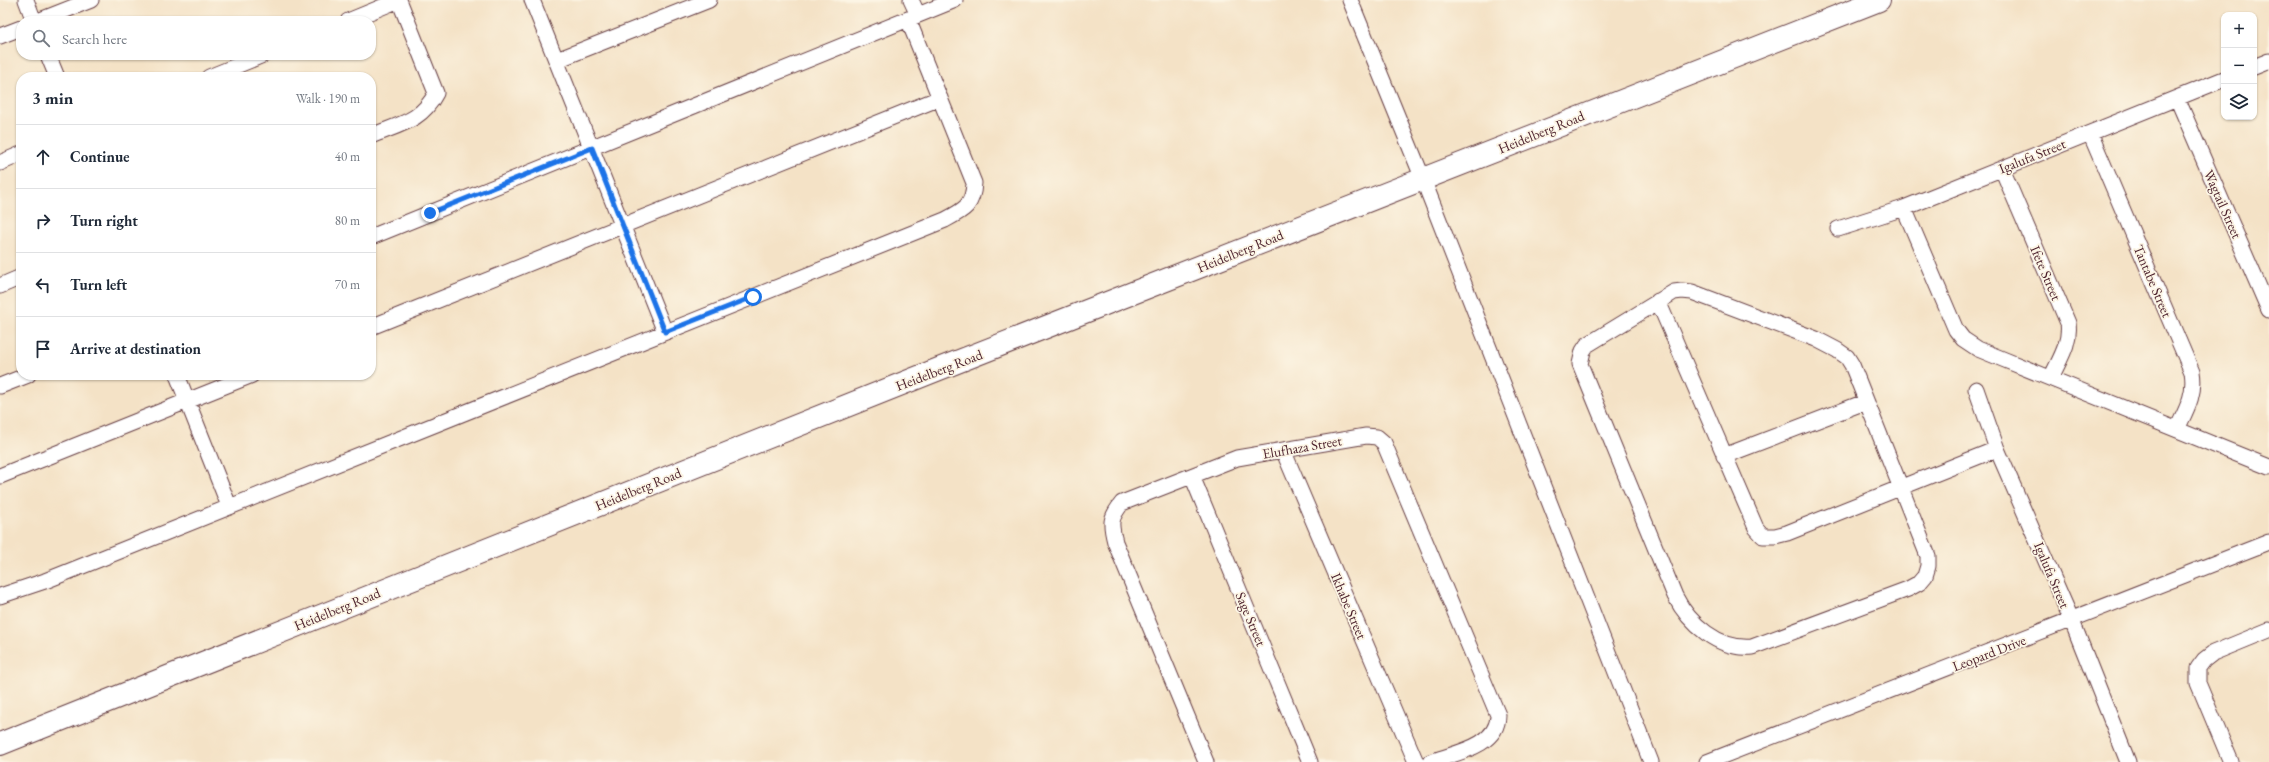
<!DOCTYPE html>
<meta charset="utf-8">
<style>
:root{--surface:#fff;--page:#f6f6f7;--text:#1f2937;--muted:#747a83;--line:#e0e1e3}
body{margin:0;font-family:"EB Garamond",serif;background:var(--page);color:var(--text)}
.controls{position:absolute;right:12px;top:12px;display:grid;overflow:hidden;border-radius:8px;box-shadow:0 1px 3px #0004}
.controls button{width:36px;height:36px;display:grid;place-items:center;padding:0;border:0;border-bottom:1px solid var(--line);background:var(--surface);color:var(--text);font:20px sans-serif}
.stop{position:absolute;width:12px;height:12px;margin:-9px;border:3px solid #1a73e8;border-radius:50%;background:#fff}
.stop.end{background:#1a73e8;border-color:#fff;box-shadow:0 1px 4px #0008}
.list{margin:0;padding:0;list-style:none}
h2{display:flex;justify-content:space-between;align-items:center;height:52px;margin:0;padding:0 16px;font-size:17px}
h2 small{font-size:13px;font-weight:400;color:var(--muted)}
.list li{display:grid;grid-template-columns:26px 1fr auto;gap:12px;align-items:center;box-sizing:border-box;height:64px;padding:0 16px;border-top:1px solid var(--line)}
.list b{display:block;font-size:15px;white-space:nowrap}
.list em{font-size:13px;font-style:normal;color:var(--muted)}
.icon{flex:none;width:22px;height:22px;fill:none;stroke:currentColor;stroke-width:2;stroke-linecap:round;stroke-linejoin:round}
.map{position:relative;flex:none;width:2269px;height:762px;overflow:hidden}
.search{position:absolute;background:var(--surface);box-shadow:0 1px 3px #0004;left:16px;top:16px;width:360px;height:44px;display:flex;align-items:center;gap:10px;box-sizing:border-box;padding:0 14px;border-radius:16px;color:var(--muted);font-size:15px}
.panel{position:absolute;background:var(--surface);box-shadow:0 1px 3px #0004;left:16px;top:72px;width:360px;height:308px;border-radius:16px}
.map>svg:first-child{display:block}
</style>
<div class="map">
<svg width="2269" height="762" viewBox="0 0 2269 762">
<rect width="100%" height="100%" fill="#fcf5e5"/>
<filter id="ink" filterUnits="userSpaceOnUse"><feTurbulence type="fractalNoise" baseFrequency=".025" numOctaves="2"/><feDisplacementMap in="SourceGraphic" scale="8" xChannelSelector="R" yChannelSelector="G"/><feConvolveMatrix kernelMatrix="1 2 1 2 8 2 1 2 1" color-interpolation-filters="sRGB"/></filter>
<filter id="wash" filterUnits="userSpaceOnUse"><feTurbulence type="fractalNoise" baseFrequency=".012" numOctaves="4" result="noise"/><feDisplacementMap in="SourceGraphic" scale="16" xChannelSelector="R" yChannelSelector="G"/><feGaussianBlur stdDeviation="0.9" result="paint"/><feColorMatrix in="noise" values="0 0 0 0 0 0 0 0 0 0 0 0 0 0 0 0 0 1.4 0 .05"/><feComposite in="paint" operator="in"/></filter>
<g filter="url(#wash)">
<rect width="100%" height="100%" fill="#f4e2c6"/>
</g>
<g filter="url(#ink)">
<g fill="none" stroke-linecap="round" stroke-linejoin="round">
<g stroke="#643c42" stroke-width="17">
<path id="minor" d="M26,0l8,21
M532,0l133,332
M911,0l7,15
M1350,0l73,179 228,583
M38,21l53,-21
M348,21l51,-21
M0,36l21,-8
M48,55l9,22
M557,60l152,-60
M2254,67l15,-6
M209,77l54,-22
M2177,98l92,212
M2090,133l102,239c4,22 -6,38 -15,57
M371,136c28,-12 50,-14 65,-43l-37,-93
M0,163l21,-9
M2002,169l66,154c3,20 -9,37 -17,55
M1904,208l52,122 7,9 15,10 27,11 264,107
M1838,229l66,-21 320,-129
M371,237l584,-237
M0,286l21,-9
M1682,291l10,1 124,47 21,11 10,7 5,8 76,191v10l-3,10 -6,7 -11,6 -156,58c-33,3 -63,-23 -77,-51l-95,-232 3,-13 4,-6 87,-53z
M1658,301l98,227 7,8h12l12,-3 210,-84
M371,327l569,-229
M177,375l52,131
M0,386l28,-11
M1976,389l21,60 75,172 56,141
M1283,450l133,312
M1724,456l141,-54
M0,476l252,-101
M1192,476l118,286
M0,596l45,-15 900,-361c19,-10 28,-14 29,-37l-66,-164
M1206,762l-91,-220c-5,-19 -5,-24 7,-39l115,-45 129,-22 11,1 7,6 114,272c0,32 -44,38 -68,47
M1707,762l562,-220
M2231,762l-33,-79v-15l6,-8 9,-7 56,-23"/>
</g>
<g stroke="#643c42" stroke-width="24">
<path id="secondary" d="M0,744l939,-375 940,-369"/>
</g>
<use href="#minor" stroke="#fff" stroke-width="15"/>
<use href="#secondary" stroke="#fff" stroke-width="22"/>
</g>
</g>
<g fill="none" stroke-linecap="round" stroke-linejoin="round" filter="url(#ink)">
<path stroke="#1a73e8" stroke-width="5" d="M430,213l162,-65 73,184 88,-35"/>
</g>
<g text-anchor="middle" stroke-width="3.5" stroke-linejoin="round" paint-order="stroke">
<g font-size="14" fill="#4a1f2b" stroke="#fcf5e5">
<text transform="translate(1541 132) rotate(-22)" y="5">Heidelberg Road</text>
<text transform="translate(2032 156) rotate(-22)" y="5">Igalufa Street</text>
<text transform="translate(2223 204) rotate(66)" y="5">Wagtail Street</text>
<text transform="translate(1240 251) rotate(-22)" y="5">Heidelberg Road</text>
<text transform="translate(2046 273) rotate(67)" y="5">Ifete Street</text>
<text transform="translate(2153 281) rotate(67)" y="5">Tantabe Street</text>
<text transform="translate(939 370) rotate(-21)" y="5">Heidelberg Road</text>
<text transform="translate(1302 447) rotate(-10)" y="5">Elufhaza Street</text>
<text transform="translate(638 489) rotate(-22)" y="5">Heidelberg Road</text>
<text transform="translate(2052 575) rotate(67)" y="5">Igalufa Street</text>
<text transform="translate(1349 606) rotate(67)" y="5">Ikhabe Street</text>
<text transform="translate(337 609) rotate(-22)" y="5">Heidelberg Road</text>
<text transform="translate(1251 619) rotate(67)" y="5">Sage Street</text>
<text transform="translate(1989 653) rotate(-21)" y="5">Leopard Drive</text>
</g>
</g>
</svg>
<div class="controls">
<button>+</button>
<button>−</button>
<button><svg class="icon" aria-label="layers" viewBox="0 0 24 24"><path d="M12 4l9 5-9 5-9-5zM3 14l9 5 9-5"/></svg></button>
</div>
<div class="stop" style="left:753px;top:297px"></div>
<div class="stop end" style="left:430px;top:213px"></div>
<div class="search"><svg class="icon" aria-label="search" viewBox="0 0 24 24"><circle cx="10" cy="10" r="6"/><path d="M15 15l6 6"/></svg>Search here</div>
<section class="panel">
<h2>3 min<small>Walk · 190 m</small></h2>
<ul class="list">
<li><svg class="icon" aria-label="ahead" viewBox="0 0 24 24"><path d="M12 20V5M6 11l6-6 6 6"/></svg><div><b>Continue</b></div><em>40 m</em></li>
<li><svg class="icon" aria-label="right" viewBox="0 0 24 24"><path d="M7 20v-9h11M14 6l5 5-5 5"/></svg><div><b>Turn right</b></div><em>80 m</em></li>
<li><svg class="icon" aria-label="left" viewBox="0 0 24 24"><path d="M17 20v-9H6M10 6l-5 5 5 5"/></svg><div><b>Turn left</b></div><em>70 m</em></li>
<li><svg class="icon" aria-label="arrive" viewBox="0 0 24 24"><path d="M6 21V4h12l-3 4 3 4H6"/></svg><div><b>Arrive at destination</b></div></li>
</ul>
</section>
</div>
